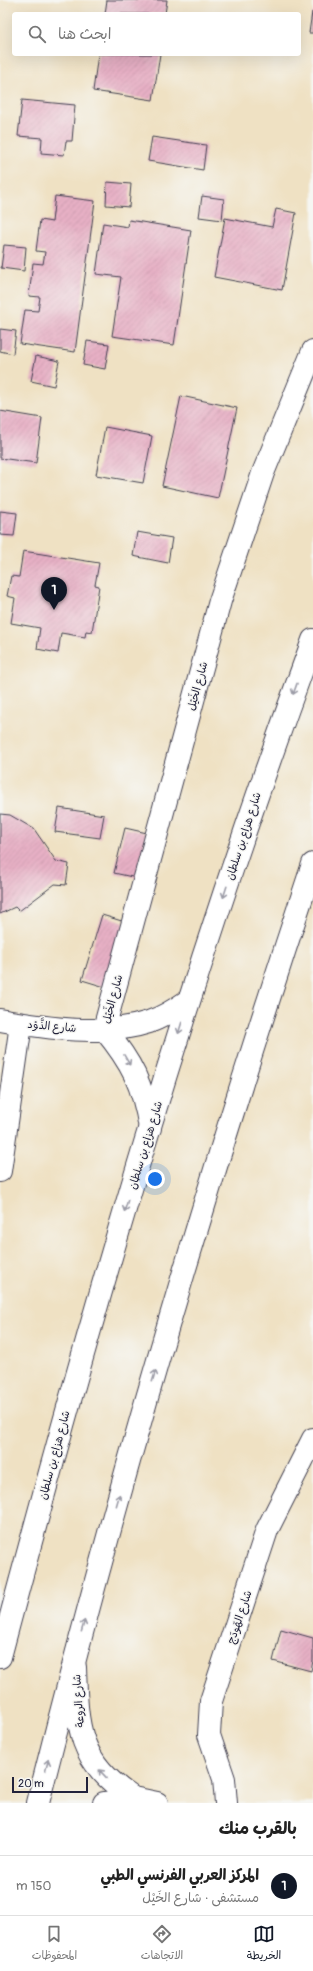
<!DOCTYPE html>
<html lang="ar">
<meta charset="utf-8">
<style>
:root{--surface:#fff;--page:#f2f2f2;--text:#222;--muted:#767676;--line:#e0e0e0;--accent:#111827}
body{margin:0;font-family:Pangolin,"Playpen Sans Arabic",sans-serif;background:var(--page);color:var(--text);direction:rtl}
.scale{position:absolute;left:12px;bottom:10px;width:76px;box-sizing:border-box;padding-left:4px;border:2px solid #22223b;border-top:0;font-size:11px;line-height:14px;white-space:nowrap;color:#22223b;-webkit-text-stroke:3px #f6f6f2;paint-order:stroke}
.you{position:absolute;left:155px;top:1179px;width:14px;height:14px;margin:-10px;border:3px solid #fff;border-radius:50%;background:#1a73e8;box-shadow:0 0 0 6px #1a73e833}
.badge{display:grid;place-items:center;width:26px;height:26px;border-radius:50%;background:var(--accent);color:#fff;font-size:13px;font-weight:700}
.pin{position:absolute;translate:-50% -33px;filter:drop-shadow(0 1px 2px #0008)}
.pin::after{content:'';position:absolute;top:21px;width:14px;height:12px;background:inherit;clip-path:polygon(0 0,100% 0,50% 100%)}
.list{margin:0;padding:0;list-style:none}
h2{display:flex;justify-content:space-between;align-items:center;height:52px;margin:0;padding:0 16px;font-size:17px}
h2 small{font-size:13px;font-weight:400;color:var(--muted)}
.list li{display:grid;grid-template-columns:26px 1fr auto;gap:12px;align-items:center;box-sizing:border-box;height:60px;padding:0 16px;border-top:1px solid var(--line)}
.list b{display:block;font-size:15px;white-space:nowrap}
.list p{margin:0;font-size:13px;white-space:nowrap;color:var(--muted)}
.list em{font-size:13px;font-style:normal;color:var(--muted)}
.icon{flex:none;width:22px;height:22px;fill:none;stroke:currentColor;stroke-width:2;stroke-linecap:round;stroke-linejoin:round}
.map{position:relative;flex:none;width:313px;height:1803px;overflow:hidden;direction:ltr}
.search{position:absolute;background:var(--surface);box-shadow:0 4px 16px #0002;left:12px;right:12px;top:12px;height:44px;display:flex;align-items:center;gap:10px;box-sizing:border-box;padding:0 14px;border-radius:4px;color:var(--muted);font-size:15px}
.sheet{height:112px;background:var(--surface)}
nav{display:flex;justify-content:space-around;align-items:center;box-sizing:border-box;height:56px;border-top:1px solid var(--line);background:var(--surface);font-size:11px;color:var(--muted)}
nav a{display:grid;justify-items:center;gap:2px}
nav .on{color:var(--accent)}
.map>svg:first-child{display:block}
</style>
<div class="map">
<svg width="313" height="1803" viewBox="0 0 313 1803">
<defs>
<pattern id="building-hatch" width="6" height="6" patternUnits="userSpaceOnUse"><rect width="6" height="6" fill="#e7b0c5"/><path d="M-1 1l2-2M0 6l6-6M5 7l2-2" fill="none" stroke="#c697aa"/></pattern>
</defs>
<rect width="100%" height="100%" fill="#f6f6f2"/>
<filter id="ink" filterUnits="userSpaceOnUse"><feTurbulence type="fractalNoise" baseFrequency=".025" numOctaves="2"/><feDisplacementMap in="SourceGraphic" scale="8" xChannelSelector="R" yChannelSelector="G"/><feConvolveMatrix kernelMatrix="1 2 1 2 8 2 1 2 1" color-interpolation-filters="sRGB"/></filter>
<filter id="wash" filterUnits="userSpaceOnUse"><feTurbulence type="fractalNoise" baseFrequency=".012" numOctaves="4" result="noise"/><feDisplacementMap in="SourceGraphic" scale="16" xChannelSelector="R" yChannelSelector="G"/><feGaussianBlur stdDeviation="0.9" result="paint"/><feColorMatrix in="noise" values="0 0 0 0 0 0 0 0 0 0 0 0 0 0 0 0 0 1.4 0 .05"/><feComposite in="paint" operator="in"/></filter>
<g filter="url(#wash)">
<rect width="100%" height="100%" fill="#efe1c3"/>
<g id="blocks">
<path fill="url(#building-hatch)" d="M107,0h60l-2,14h-60z
M312,12h1v21h-4z
M98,54h62l-7,46 -60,-9z
M22,100l53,5 -3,36h-6l-2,14 -23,-2 1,-15 -24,-2z
M152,137l54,8 -3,25 -55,-9z
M107,182l24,2 -2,23 -23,-2z
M55,196l40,5 -20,151 -55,-8 5,-34 13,1 2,-14 -11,-1 4,-33 10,1 2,-12 -9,-1 4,-31 12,2z
M202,196l22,3 -2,21 -23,-3z
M276,209l20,4 -14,77 -68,-13 11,-59 47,9z
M129,220l62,10 -17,115 -62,-9 9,-59 -25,-3 7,-51 25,4z
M4,245l22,2 -2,24 -23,-3z
M0,329l16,2 -3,23 -13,-3z
M87,341l22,3 -4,25 -22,-4z
M36,356l23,5 -5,25 -23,-5z
M181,396l56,12 -19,90 -56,-12z
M0,411l42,7 -6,45 -36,-5z
M105,427l47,9 -9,47 -47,-8z
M0,511l17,2 -3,23 -14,-1z
M137,532l35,6 -4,25 -35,-7z
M23,551l76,12 -4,22 4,1 -7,46 -6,-1 -1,6 -24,-4 -3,20 -21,-4 3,-21 -29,-5 4,-25 -8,-2 4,-20 8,1z
M59,808l45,7 -4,23 -45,-6z
M0,814l10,1 24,14 22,32 13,3 -3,21 -11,-1 -36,27 -4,-4 -15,7z
M125,828l22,5 -10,45 -23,-5z
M102,915l23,7 -20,65 -23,-7z
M281,1629l32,9v23l-2,10 -38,-10z"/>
</g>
</g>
<g filter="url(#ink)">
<use href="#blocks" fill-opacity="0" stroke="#413f4f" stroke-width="1"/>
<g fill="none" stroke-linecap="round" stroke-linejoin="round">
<g stroke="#413f4f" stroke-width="24">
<path id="minor" d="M0,1020c45,8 104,17 149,2 14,-5 27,-13 40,-22
M104,1029l116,-428 43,-128 50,-122
M104,1029c28,34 39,56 46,99
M0,1171l21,-147
M75,1667c2,62 3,94 58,131
M104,1803l29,-5 24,5
M226,1803l-2,-24 -15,-44 2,-34 56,-171 46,-91"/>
</g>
<g stroke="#413f4f" stroke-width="24">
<path id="major" d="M0,1657c91,-343 190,-685 313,-1017
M38,1803c79,-316 172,-630 275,-939"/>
</g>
<use href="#minor" stroke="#fff" stroke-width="22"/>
<use href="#major" stroke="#fff" stroke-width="22"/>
</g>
<defs><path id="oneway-shaft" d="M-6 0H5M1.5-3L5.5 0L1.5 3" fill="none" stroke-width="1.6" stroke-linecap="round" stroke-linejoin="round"/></defs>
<g stroke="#9c9ca7">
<use href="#oneway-shaft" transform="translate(295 689) rotate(110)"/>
<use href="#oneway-shaft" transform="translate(225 892) rotate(108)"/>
<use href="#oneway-shaft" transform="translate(180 1028) rotate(107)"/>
<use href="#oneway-shaft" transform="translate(127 1060) rotate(60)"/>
<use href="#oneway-shaft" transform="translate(126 1206) rotate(107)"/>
<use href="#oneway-shaft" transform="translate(154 1376) rotate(-73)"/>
<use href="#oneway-shaft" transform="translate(118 1500) rotate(-74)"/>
<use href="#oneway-shaft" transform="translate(83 1626) rotate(-74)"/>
<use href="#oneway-shaft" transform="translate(47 1765) rotate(-76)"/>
<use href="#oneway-shaft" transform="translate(103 1774) rotate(-133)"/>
</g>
</g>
<g text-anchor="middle" stroke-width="3" stroke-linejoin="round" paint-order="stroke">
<g font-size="11" fill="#22223b" stroke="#f6f6f2">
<text transform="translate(197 686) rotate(-75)" y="4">شارع الخَيْل</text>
<text transform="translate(243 836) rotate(-72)" y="4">شارع هزاع بن سلطان</text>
<text transform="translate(112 999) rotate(-75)" y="4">شارع الخَيْل</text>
<text transform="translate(52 1026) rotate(5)" y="4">شارع الذَّوْد</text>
<text transform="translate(145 1145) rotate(-73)" y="4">شارع هزاع بن سلطان</text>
<text transform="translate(54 1455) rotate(-75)" y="4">شارع هزاع بن سلطان</text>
<text transform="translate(239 1617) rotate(-71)" y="4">شارع الهَودَج</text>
<text transform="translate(78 1701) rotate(-94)" y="4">شارع الروعة</text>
</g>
</g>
</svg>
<div class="scale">20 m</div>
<div class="you"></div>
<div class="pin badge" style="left:54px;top:610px">1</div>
<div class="search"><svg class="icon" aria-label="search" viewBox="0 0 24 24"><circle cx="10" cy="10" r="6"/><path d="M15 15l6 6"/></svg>ابحث هنا</div>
</div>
<section class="sheet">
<h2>بالقرب منك<small></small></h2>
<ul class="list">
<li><span class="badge">1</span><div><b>المركز العربي الفرنسي الطبي</b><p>مستشفى · شارع الخَيْل</p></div><em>150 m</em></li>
</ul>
</section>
<nav>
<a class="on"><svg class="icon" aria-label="map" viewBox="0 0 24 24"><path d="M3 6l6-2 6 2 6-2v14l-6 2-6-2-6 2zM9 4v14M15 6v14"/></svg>الخريطة</a>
<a><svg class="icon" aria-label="directions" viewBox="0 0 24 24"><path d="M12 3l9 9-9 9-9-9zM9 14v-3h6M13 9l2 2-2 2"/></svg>الاتجاهات</a>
<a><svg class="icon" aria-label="saved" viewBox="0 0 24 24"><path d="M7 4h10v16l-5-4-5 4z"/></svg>المحفوظات</a>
</nav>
